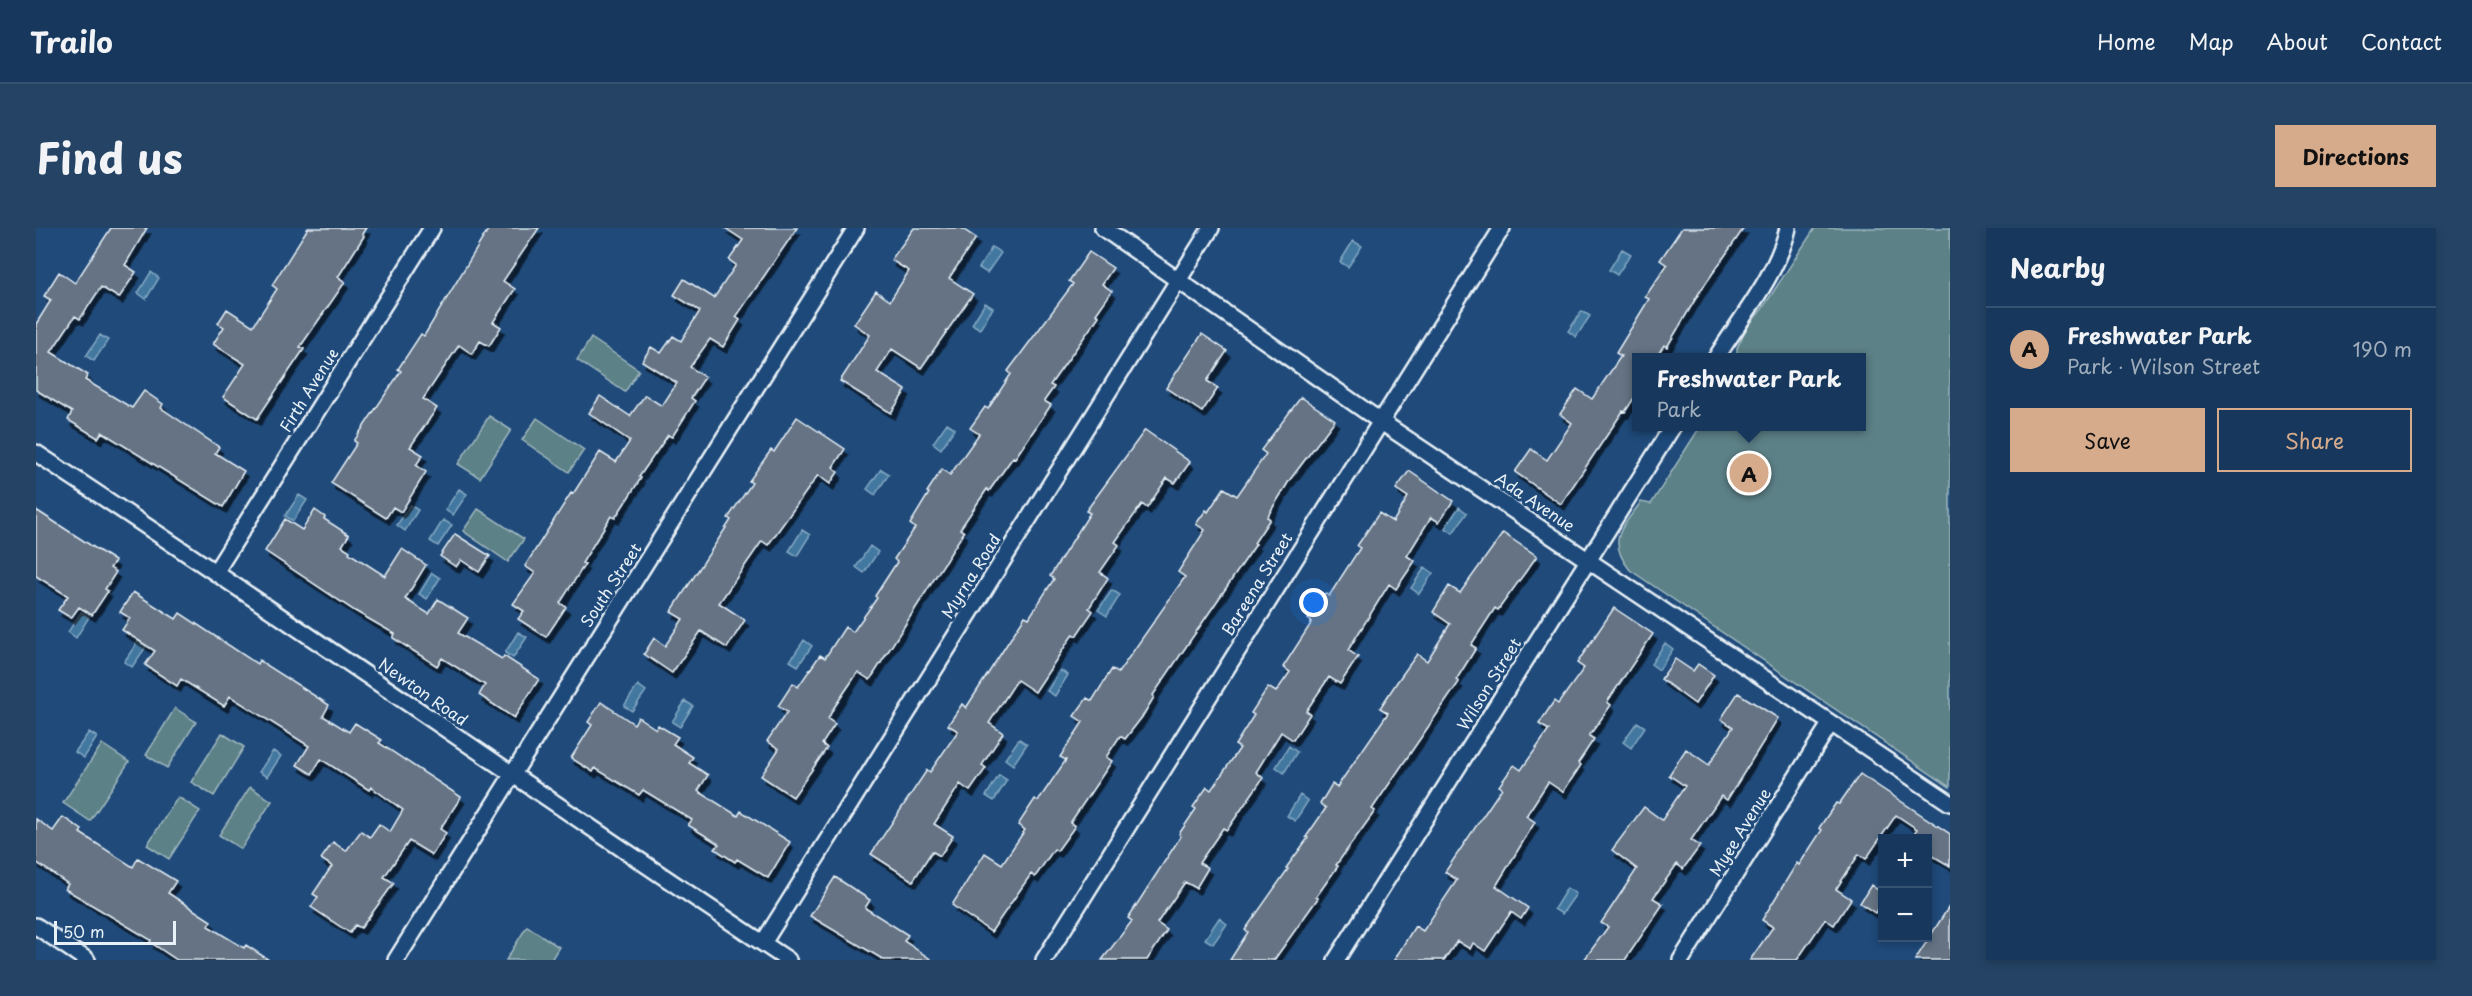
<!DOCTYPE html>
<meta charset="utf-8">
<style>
:root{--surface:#17385c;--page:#244365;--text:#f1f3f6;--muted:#9eacbb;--line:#365272;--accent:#d6ab8b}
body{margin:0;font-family:"Playpen Sans",sans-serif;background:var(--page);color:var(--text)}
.controls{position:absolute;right:18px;bottom:18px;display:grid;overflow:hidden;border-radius:0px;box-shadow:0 3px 9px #0003}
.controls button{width:54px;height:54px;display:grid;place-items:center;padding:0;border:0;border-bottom:2px solid var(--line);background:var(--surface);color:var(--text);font:30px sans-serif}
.scale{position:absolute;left:18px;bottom:15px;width:122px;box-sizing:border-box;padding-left:6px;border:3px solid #e8f1f8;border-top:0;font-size:16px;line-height:21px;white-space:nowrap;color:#e8f1f8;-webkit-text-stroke:4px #1f4a7a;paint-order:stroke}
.you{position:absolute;left:1278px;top:375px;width:21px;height:21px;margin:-15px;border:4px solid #fff;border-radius:50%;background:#1a73e8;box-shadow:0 0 0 9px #1a73e833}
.badge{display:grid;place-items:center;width:39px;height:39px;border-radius:50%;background:var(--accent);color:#111;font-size:20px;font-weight:700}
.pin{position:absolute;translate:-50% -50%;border:3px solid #fff;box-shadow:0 2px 6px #0006}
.popup{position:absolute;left:1596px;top:125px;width:234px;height:78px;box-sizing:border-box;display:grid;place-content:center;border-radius:0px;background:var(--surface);filter:drop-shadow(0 2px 4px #0005);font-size:20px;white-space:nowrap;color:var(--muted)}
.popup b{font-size:22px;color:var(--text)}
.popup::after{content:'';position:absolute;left:50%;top:100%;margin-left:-12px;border:12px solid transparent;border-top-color:var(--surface)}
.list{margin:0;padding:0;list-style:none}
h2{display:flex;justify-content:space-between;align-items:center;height:78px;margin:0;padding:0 24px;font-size:26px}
h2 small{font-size:20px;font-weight:400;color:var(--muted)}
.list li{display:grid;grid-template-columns:39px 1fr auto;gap:18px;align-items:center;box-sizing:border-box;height:84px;padding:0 24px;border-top:2px solid var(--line)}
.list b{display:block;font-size:22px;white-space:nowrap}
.list p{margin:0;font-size:20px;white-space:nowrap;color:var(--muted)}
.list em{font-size:20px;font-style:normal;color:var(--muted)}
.actions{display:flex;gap:12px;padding:18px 24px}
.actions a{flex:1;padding:14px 0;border:2px solid var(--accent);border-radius:0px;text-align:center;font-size:21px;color:var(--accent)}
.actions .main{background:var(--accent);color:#111}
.map{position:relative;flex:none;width:1914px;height:732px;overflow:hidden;border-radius:0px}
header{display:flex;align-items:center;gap:36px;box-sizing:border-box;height:84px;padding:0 30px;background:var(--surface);border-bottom:2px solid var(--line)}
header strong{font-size:28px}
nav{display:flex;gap:33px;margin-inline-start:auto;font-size:21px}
.intro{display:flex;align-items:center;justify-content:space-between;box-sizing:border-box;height:144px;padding:0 36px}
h1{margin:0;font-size:42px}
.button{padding:15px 27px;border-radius:0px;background:var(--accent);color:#111;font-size:21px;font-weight:700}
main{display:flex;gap:36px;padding:0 36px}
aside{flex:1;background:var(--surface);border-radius:0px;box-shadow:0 3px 9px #0003}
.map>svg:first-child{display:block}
</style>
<header>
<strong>Trailo</strong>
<nav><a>Home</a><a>Map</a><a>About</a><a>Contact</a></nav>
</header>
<div class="intro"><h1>Find us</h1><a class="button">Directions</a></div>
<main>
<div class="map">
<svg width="1914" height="732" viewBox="0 0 1914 732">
<defs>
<filter id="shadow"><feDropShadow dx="3.5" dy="6" stdDeviation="0" flood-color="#0009"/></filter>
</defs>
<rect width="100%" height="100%" fill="#1f4a7a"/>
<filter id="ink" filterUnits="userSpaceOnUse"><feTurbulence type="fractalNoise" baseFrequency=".0167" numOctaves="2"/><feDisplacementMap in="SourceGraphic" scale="12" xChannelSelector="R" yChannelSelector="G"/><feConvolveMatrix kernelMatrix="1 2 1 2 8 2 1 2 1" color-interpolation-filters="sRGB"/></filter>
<g filter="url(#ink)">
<path fill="#5b8187" stroke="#a2b9c0" stroke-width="1.5" d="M1779,0h135v559l-320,-217c-24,-30 -8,-42 11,-68l10,2 49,-77 162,-1v-68l-125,-1v-9l9,-19 16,-20z
M555,110l48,32 -14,22 -48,-32z
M453,188l22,14 -31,48 -22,-14z
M501,190l47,32 -15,22 -47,-32z
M442,281l46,30 -16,23 -45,-31z
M139,480l21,14 -29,46 -21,-13z
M186,505l22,14 -30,49 -23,-14z
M66,516l27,18 -39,59 -27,-18z
M214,559l22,14 -31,48 -22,-14z
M142,569l22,14 -31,48 -22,-14z
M491,698l32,21 -8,13h-45z"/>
<path fill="#4378a0" stroke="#85a8c3" stroke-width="1.5" d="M1317,13l9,5 -14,21 -8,-5z
M956,19l9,6 -14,20 -8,-5z
M1586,21l9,5 -14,21 -8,-5z
M115,44l8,6 -13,21 -8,-6z
M949,75l8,5 -13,21 -8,-5z
M1546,83l8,5 -14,21 -8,-6z
M64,107l8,5 -14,21 -8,-5z
M911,195l8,5 -14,21 -8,-6z
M845,241l8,5 -14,21 -8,-6z
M423,261l8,5 -14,21 -8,-5z
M263,267l8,5 -14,21 -8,-5z
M374,277l8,5 -13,21 -8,-6z
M1423,279l8,6 -14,20 -8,-5z
M407,292l9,5 -14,21 -8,-5z
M766,302l8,5 -13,21 -8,-5z
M834,318l8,6 -14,21 -8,-6z
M1389,339l8,6 -14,21 -8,-6z
M396,345l8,5 -13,21 -8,-5z
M1076,362l8,5 -13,21 -9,-6z
M45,384l8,5 -13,21 -8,-6z
M482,404l9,5 -14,21 -8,-5z
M768,412l8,6 -14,20 -8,-5z
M102,413l8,6 -14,20 -8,-5z
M1629,415l8,6 -14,21 -8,-6z
M1024,442l8,5 -13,21 -8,-5z
M602,457l8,6 -14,20 -8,-5z
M649,473l8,5 -13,21 -8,-5z
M1601,494l8,5 -14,21 -8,-6z
M53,504l8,5 -13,21 -9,-6z
M983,511l8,5 -14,21 -8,-6z
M1253,518l8,6 -13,21 -8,-6z
M237,523l8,5 -14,21 -8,-5z
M963,547l8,5 -13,21 -8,-5z
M1264,567l8,6 -13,20 -8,-5z
M1531,660l9,6 -14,20 -8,-5z
M1183,690l8,6 -14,20 -8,-5z"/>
<path fill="#657384" stroke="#e8f1f8" stroke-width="1.5" filter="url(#shadow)" d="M75,0h36l-22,37 11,7 -17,26 -18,-11 -21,32 -5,-3 -24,36 37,23 -3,5 47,28 12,-17 19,13 -2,4 58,39 -4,6 29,18 -21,36 -121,-75 -4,6 -30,-18 4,-8 -36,-22v-66l15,-24 -7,-4 15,-24 16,11z
M272,0h58l-4,6 2,2 -26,41 7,5 -45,65 4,2 -47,70 -34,-22 22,-33 -32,-20 11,-17 -6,-4 9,-14 26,17 24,-37 -5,-4z
M453,0h50l-36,53 12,8 -22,33 8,5 -12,19 -9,-5 -8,13 -13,-9 -36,54 14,9 -27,39 13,8 -7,10 10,7 -25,40 -8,-5 -7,11 -55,-35 26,-40 -3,-2 47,-70 -3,-2 23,-35 3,2z
M689,0h72l-61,89 4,3 -17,27 -13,-8 -20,28 15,10 -14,21 4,3 -23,36 -4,-2 -29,42 2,1 -26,40 -4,-2 -29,47 3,1 -25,39 6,4 -20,30 -28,-18 6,-8 -11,-7 22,-31 -10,-7 46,-73 2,1 27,-42 16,10 14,-21 -41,-28 11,-17 30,20 15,-21 17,11 15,-23 -35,-22 9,-14 10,6 12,-17 8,5 19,-30 -26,-16 10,-16 30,19 22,-33 -7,-5 14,-20z
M878,0h47l15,10 -27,40 24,16 -52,74 -29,-19 -15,23 29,18 -15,23 -51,-32 30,-46 -16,-11 22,-33 14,10 19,-30 -18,-11z
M1646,0h62l-45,65 -32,54 -3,-2 -8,12h-20v38l-11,17 -2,-1 -62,93 -46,-32 16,-23 16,11 25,-37 -12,-9 17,-25 15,10 29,-43 -5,-3 33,-54 -4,-2 22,-32 -7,-5z
M1053,24l24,16 -11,16 10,7 -16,23 3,2 -49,69 4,2 -10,14 7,4 -36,53 -2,-1 -24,34 -2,-2 -27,40 4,3 -94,148 -12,-8 -25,37 -5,10 7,5 -13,20 5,4 -34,49 -32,-21 18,-27 -12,-8 20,-29 -9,-6 15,-23 5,4 22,-32 5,3 20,-31 8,5 24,-34 -2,-2 22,-34 -3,-3 21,-31 -5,-4 19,-31 -2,-1 15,-23 8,6 29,-41 -9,-6 15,-21 3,2 23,-35 -3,-3 65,-87 -4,-3z
M1166,106l25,17 -20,30 11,7 -16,24 -36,-24z
M1265,169l34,23 -46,61 -22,36 3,2 -16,24 2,1 -103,151 1,2 -12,20 -17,22 -5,-3 -14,21 6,4 -42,62 5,3 -18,25 -3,-2 -19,28 -4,-3 -40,58 -39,-27 33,-52 17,11 23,-34 -7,-5 17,-26 3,2 28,-41 -6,-3 23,-35 -9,-6 13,-18 5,3 20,-32 6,4 67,-96 -7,-5 27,-42 -9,-6 10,-14 2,2 16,-24 13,8 29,-42 -5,-4z
M761,189l48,32 -12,18 5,5 -8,12 -12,-9 -50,70 -6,-4 -43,62 26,17 -18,28 -26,-17 -29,42 -28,-19 10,-16 11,8 18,-27 -12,-7 60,-92 -3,-2 24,-35 -3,-2 22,-31 3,2z
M1109,202l45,32 -15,21 -8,-5 -20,30 -5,-4 -27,38 4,3 -19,27 8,6 -19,30 4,3 -17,25 -3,-2 -38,58 -18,-12 -28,43 14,10 -21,32 4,3 -16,23 -10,-7 -26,40 19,12 -13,20 -8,-5 -19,30 -42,-27 56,-84 3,2 28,-41 -10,-6 14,-21 4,4 59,-92 4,2 25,-39 -4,-3 40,-63 -4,-2z
M1373,243l44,30 -14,21 -8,-5 -24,39 8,5 -19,28 -7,-5 -41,66 10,7 -18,27 -11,-7 -23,34 4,3 -17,26 -12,-8 -25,40 7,6 -36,52 -4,-2 -24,35 9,5 -12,20 -11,-6 -28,41 10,7 -20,30h-45l30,-39 -4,-3 53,-82 -2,-2 17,-25 -3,-2 14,-20 4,3 29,-42 -5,-3 19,-30 -3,-2 17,-26 8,5 14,-20 -7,-5 29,-45 -4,-3 17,-26 4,3 31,-48 -3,-2 22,-33 14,9 15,-25 -12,-8z
M0,282l79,51 -5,7 6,4 -11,17 3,2 -16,24 -13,-8 -8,11 -13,-8 10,-14 -32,-20z
M279,282l10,7 -1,2 25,16 -7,11 8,5 -1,2 36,23 17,-27 24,16 -21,34 24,15 9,-15 30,19 -10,15 44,26 2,-3 35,23 -25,39 -35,-23 6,-10 -43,-27 -5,8 -44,-28 2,-4 -40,-23 -90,-60 20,-32 17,11z
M1467,305l34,23 -39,54 -3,-2 -24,37 5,3 -20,32 3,2 -87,127 3,2 -39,54 2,1 -22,31 2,1 -44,62h-44l18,-28 -3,-2 43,-61 -2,-1 22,-30 -2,-1 20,-29 -6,-4 12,-20 5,3 51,-74 -8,-5 17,-26 20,-28 10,7 23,-37 -17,-12 16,-26 11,7z
M419,306l35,22 -11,16 -18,-12 -5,7 -16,-11z
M97,364l43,27 4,-6 77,51 2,-4 70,45 -6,11 26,16 6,-9 27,17 -3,3 82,54 -21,32 6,4 -14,22 -23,-14 -25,36 10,6 -33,45 -6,-3 -5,8 -39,-26 7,-10 -5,-3 19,-28 -11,-7 12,-17 13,9 15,-20 9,6 9,-13 11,8 13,-22 -32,-23 -2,3 -48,-31 -9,15 -15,-9 12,-19 -79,-50 -6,10 -43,-27 -4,7 -32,-21 10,-14 -33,-21 8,-12 -10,-6z
M1578,380l39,26 -46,68 4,3 -22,31 5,3 -16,24 3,2 -18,27 -15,-10 -22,34 9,6 -39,64 32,22 -7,11 -10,-7 -26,39 -12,-8 -3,6 -13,-8 -13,19h-50l21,-34 8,5 34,-51 -12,-8 57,-84 -3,-2 15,-21 7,5 28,-40 -10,-6 15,-23 4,3 26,-36 -7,-5z
M1639,431l18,12 5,-7 16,11 -19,29 -34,-25z
M1702,465l40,25 -51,82 -6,-4 -30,44 9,6 -17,23 -6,-5 -24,34 10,6 -38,56h-41l24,-33 -7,-4 36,-54 -25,-19 32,-43 18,13 23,-34 -16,-11 17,-26 23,16 24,-38 -12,-8z
M565,474l33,22 4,-7 18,12 2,-4 20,12 -5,7 20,13 -4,6 19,12 -10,16 40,25 3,-5 49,31 -22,36 -31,-19 -2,3 -20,-13 4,-5 -31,-19 4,-5 -49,-30 -4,5 -44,-27 -2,4 -22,-14 21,-33 -4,-3z
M1824,546l90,60v32l-22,-13v-15h-17l6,-9 -21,-14 -30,44 -7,-5 -23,35 15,10 -17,26 -9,-6 -28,41h-47l23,-33 -11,-7 35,-57 2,2 23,-35 -3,-2 17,-25 3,1z
M27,589l19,13 -2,3 53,34 5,-9 38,23 -8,12 43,28 -3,5 36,22 2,-3 23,15h-92l-27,-18 1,-2 -86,-51 3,-5 -32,-22v-43l17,12z
M799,649l35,23 -5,8 43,27 -4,6 28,19h-48l-74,-44z
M1835,657l11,8v8l-7,12 -15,-10z
M1914,677v55h-35z"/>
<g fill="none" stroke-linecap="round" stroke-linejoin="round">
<g stroke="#e8f1f8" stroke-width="20">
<path id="minor" d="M1067,0l277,193 570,382
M1680,130c25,-40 62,-85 72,-130
M0,225c253,166 500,340 752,507
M180,343l216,-343
M0,698l51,34
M727,715l448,-715
M360,732l460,-732
M1008,732l458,-732
M1300,732l337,-534
M1645,732l149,-236"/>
</g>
<use href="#minor" stroke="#1f4a7a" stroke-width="15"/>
</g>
</g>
<g text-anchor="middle" stroke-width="6" stroke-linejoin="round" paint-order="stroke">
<g font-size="16" fill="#e8f1f8" stroke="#1f4a7a">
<text transform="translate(273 162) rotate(-58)" y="6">Firth Avenue</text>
<text transform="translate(1499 274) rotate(34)" y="6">Ada Avenue</text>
<text transform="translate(935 348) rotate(-58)" y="6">Myrna Road</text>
<text transform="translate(1221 356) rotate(-58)" y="6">Bareena Street</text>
<text transform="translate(575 357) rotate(-57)" y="6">South Street</text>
<text transform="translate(1453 456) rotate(-58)" y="6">Wilson Street</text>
<text transform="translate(387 464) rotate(35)" y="6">Newton Road</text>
<text transform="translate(1704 604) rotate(-58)" y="6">Myee Avenue</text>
</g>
</g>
</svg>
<div class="controls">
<button>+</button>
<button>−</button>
</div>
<div class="scale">50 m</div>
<div class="you"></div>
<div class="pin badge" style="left:1713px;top:245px">A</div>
<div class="popup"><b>Freshwater Park</b>Park</div>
</div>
<aside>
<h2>Nearby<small></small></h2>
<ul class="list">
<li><span class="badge">A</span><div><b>Freshwater Park</b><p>Park · Wilson Street</p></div><em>190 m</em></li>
</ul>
<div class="actions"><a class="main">Save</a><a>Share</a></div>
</aside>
</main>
